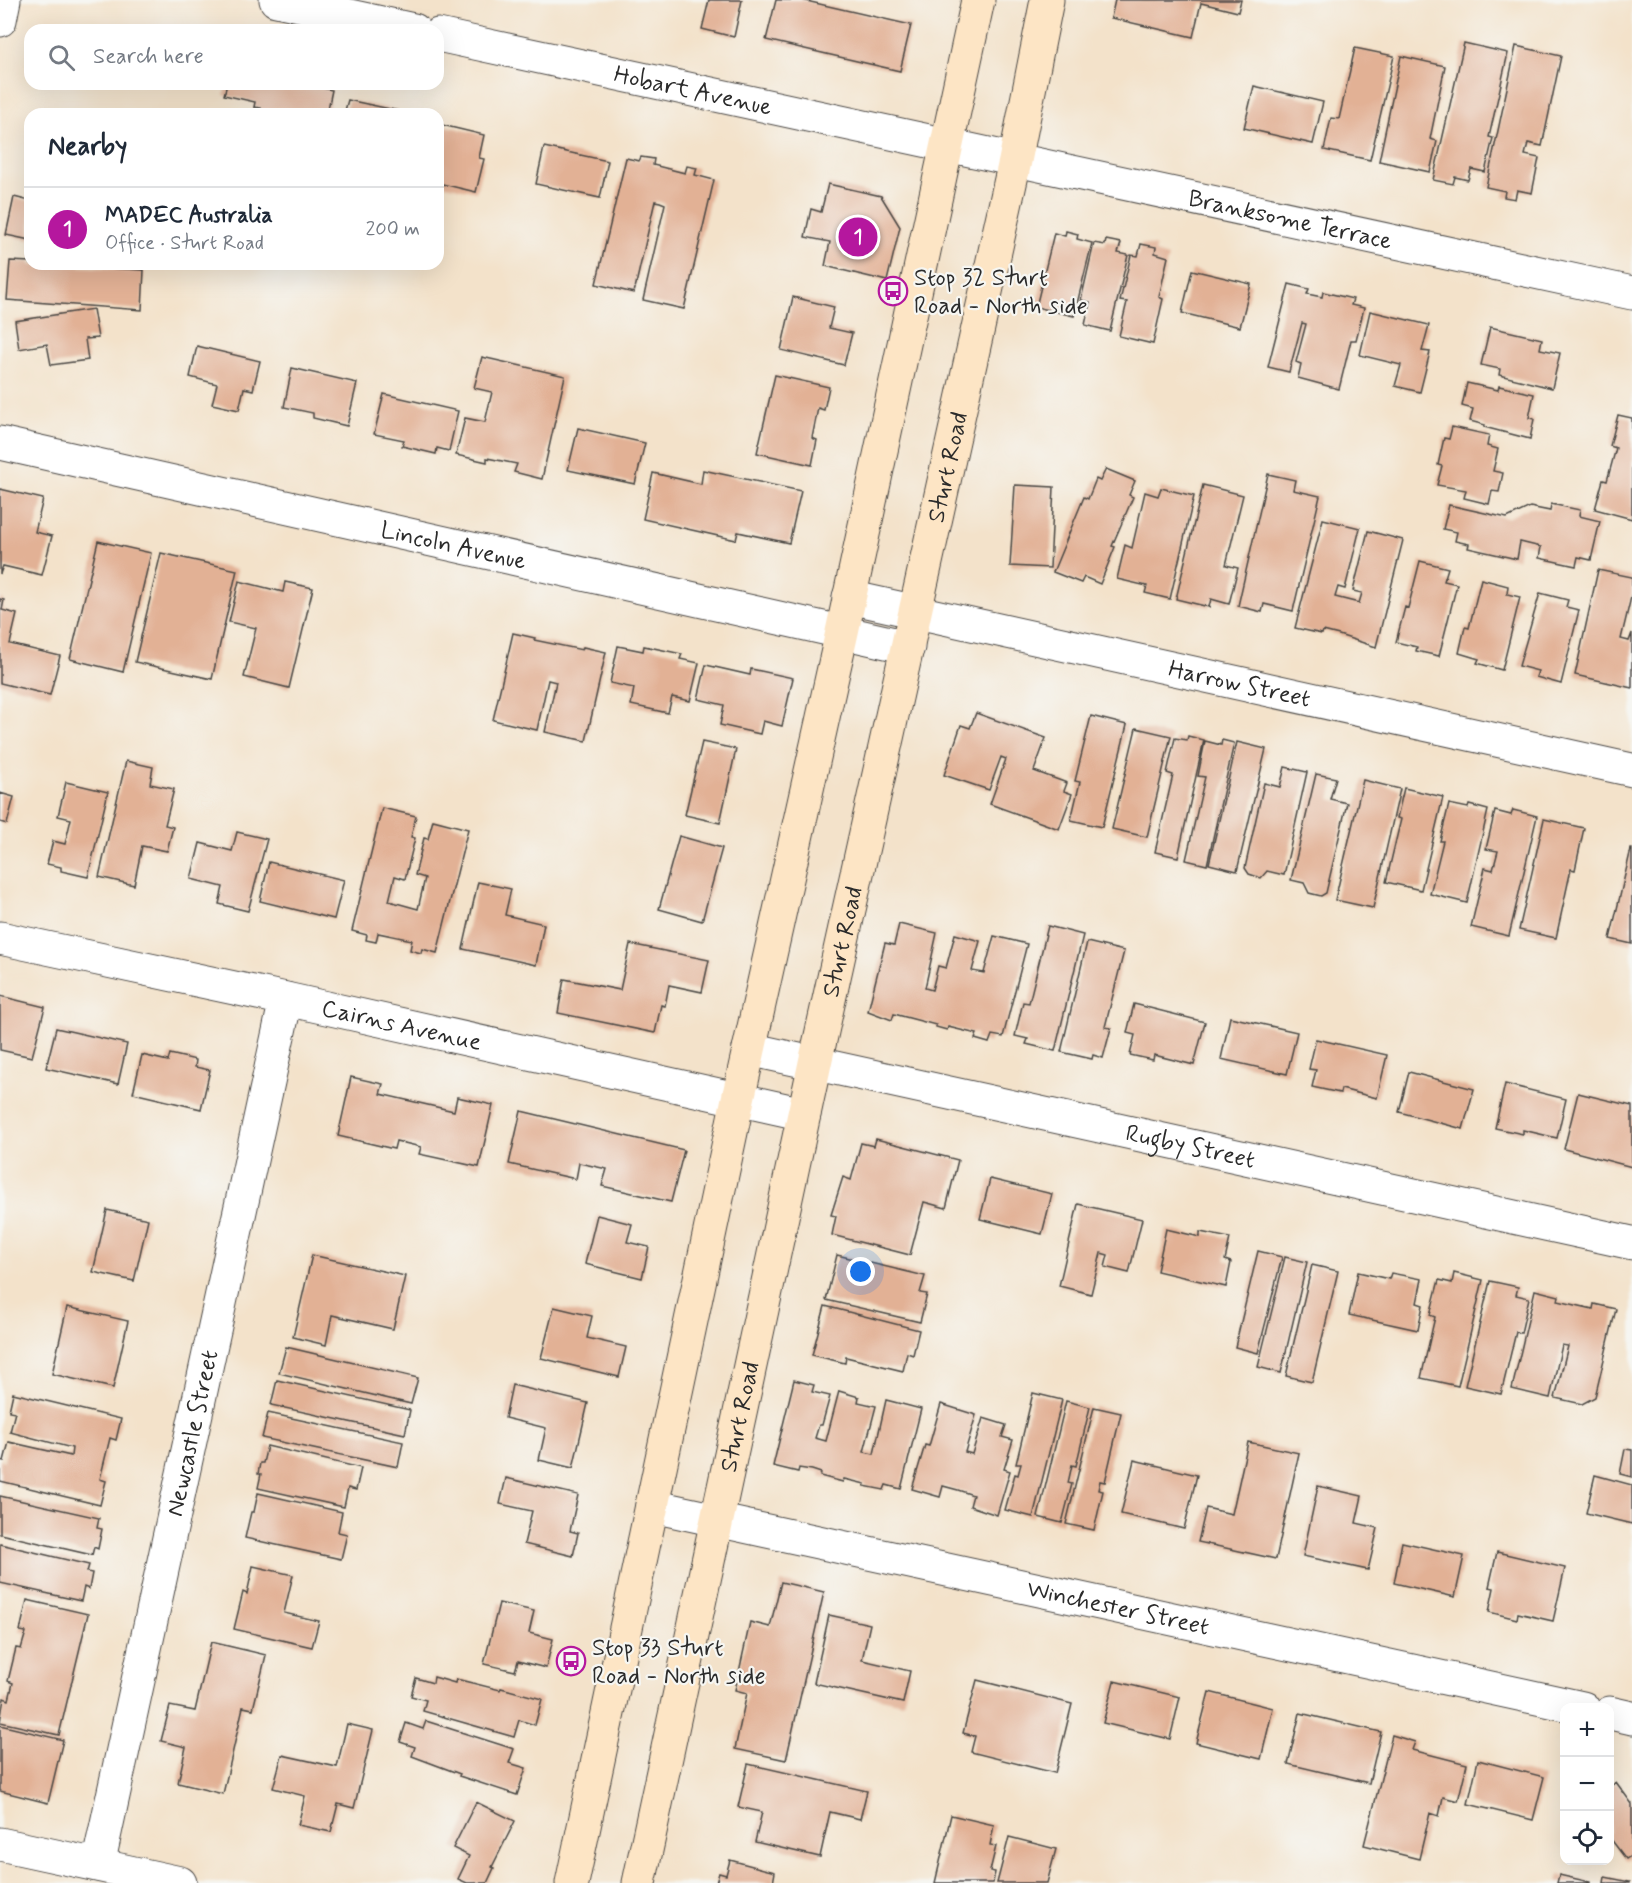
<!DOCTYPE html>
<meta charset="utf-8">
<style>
:root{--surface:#fff;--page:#f2f2f3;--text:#1f2937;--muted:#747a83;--line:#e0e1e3;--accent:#b5179e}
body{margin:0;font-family:Mynerve,sans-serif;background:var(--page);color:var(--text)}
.controls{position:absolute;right:18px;bottom:18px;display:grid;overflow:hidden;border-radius:12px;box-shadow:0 6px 24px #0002}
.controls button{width:54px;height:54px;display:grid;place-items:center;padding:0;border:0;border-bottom:2px solid var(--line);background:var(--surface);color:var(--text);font:30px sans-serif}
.you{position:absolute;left:861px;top:1272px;width:21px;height:21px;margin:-15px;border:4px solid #fff;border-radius:50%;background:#1a73e8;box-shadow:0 0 0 9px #1a73e833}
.badge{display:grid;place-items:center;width:39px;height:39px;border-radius:50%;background:var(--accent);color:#fff;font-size:20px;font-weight:700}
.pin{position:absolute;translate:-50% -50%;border:3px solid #fff;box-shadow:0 2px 6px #0006}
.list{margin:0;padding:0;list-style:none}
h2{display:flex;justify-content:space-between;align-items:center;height:78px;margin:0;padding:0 24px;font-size:26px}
h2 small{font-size:20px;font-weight:400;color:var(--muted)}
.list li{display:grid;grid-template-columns:39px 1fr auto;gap:18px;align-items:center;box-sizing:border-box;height:84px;padding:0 24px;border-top:2px solid var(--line)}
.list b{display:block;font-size:22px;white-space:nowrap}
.list p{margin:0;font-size:20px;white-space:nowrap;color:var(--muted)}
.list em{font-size:20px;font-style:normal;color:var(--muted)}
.icon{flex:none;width:33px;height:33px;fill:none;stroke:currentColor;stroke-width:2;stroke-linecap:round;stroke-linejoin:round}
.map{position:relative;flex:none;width:1632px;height:1883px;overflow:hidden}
.search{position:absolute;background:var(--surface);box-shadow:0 6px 24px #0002;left:24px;top:24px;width:420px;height:66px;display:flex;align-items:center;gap:15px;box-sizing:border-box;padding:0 21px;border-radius:18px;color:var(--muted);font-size:22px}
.panel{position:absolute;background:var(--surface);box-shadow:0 6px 24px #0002;left:24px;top:108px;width:420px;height:162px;border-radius:18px}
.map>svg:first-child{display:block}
</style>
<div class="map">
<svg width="1632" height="1883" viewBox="0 0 1632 1883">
<rect width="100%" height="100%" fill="#f6f6f2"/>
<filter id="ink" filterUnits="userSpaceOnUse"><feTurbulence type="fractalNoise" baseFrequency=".0167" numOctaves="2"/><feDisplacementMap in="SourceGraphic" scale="12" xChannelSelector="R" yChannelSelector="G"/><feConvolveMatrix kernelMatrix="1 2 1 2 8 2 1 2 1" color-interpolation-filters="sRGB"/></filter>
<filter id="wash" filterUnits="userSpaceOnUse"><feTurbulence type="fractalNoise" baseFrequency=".008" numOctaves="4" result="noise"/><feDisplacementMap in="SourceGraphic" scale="24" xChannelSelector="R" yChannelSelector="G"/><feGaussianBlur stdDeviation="1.35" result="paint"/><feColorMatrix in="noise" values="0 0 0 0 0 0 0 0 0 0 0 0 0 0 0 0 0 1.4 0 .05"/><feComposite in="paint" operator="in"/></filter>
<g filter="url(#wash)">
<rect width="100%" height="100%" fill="#f3e2ca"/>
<g id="blocks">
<path fill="#e2b195" d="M709,0h33l-8,37 -32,-8z
M776,0h26l109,25 -11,46 -134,-31z
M1115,0h126l-3,12 -37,-9 -8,34 -82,-19z
M1464,43l44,10 -19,84 4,1 -8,34 -14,-3 -3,11 -13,-3 -2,7 -20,-4z
M1516,46l45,10 -19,90 -14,-3 -3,12 14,3 -7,35 -15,-3 -2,9 -11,-2 1,-6 -19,-4z
M1355,48l39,8 -24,104 -46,-10 7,-32 8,1z
M1401,56l44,10 -15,73 7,2 -7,31 -51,-11z
M227,84h78l27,6 -5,24h-68l2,-6 -7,-1 1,-5 -31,-7z
M1254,86l69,16 -10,42 -69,-16z
M348,100l61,13v1h-65z
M438,124l46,11 -5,23 5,1 -8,33 -38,-9z
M544,147l64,14 -8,37 -64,-14z
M641,157l13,2 -1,6 32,8 2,-7 10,2 -2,7 19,5 -30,129 -41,-9 22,-96 -5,-2 -5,-1 -21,92 -38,-9 30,-126 13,3z
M828,184l53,12 19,31 -13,54 -62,-15 5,-24 -25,-5 6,-28 10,3z
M14,197l16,4v39l-24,-5z
M1066,231l12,3 -1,5 15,4 -18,73 -38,-9 18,-74 11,3z
M1106,240l15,3 -3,10 10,2 -18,76 -25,-6 5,-23 -9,-2 13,-57 11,2z
M1141,244l15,3 -1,6 13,4 -9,40 4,2 -10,45 -34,-8 8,-34 -7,-1 11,-46 7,1z
M10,261l20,1v2l114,6 -2,40 -135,-10z
M1192,270l59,14 -11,43 -58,-14z
M1289,284l20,5 -2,5 15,3 1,-5 30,7 -2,6 13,3 -8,32h-5l-12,49 -41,-11 3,-14 -5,-2 10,-38 -4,-1 -13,49 -21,-5z
M793,297l41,10 -5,21 23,5 -8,32 -63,-15z
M93,309l5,29 -13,1 3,21 -37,5 -4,-21 -28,5 -4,-28z
M1370,311l59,14 -7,26 8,1 -10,40 -25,-6 6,-21 -41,-10z
M1490,327l52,12 -2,10 20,4 -8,35 -53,-13 1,-6 -19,-4z
M197,346l63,15 -7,29 -9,-2 -5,22 -27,-6 5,-20 -27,-7z
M482,357l83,19 -23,103 -28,-7 3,-8 -30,-6v4l-31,-7 9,-37 20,4 7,-30 -18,-4z
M292,368l65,15 -10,43 -34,-8v-5l-29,-6z
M775,375l54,12 -5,23 -6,-2 -6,30 5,2 -5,25 -55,-12z
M1467,383l31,7 1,-4 35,8 -5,24 5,1 -4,20 -46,-12 1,-2 -15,-4 3,-12 -11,-3z
M384,394l74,17 -9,40 -12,-3 -1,6 -34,-8 2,-6 -30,-6z
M1618,415l14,3v101l-37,-10 8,-29 4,1 9,-33 -6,-2z
M1452,427l37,8 -2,11 11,3 -5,22 10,2 -4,19 -7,-1 -3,13 -25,-6 2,-8 -29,-5 5,-19 -4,-1 6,-27 5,1z
M578,428l67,15 -10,41 -67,-14z
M1106,469l29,12 -6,14 4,2 -21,49 3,1 -15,37 -16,-7 -3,6 -28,-11 31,-75 4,2 8,-20 4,2z
M703,470l98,21 -12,52 -51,-11 -2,8 -93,-21 10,-46 48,11z
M1268,474l27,6 -2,10 27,6 -27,115 -29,-7 -2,8 -24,-6z
M1015,485l39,2 -4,81 -40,-2z
M1203,485l40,10 -17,70 12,3 -9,36 -18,-5 -2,8 -33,-8z
M1161,488l33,8 -24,103 -25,-6 2,-7 -30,-7 8,-34 7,3 13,-56 13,4z
M0,489l43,10 -8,33 17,4 -10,39 -39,-9 -3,8z
M1551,504l29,6 -1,6 21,5 -9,39 -13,-3 -2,9 -37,-8 2,-11 -21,-5 -3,17 -49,-11 1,-4 -14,-3 2,-9 -14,-3 6,-24 58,13 23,-11 20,4z
M1323,519l37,9 -15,61 -7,-2 -3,10 24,6 3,-10 -9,-2 15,-60 35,9 -27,107 -37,-12 -16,-4 -1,3 -27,-6z
M98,541l53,12 -28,119 -53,-13z
M161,553l76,17 -25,109 -77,-17z
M1420,561l28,7 -4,13 13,3 -18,72 -23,-5 1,-4 -21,-5 9,-35 3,1z
M1598,570l34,7v16l-11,46 8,2 3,-8v55l-57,-13z
M1481,579l27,7 -1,8 13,3 -18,73 -25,-7 2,-4 -20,-6 6,-26 4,1z
M239,581l44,11 2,-10 28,6 -24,100 -45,-11 12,-49 -27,-6z
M1540,593l28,7 -2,7 13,3 -18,74 -25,-7 2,-6 -19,-5z
M0,599l4,1 -2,10 15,4 -7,30 50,12 -10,39 -50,-12z
M513,633l22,5 -1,2 48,10 1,-3 23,5 -20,89 -41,-9 11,-50 -8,-2 -11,50 -44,-10z
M618,646l25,5 1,-5 38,8 -2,5 19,4 -9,38 -18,-4 -4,16 -37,-8 3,-17 -24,-5z
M706,665l44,10 1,-6 42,9 -11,48 -19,-5 -3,13 -40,-9 4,-20 -26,-6z
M976,713l70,25 -12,33 33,12 -3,8 8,3 -13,35 -69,-25 16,-45 -5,-2 -12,33 -45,-15 17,-50 9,3z
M1091,716l36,9 -25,102 -31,-7 9,-38 -5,-1z
M1136,728l35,8 -24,101 -35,-8z
M1188,736l16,4 -26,117 -23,-5 18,-77 -6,-2 8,-35 12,2z
M1222,740l12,3 -27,122 -21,-5 19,-83 -7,-1 7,-35 16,4z
M702,742l34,7 -16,74 -35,-8z
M1237,742l29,7 -29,122 -28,-7z
M126,761l27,6 -3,17 24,5 -9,36 8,2 -6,24 -25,-5 -8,39 -35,-8z
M1285,767l22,5 -23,103 -17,-4 -6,7 -12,-4 -4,-6 19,-85 16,4z
M1316,774l20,4 -6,21 17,4 -21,90 -5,3 -12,-3 -5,-10 -13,-3z
M1363,780l37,9 -27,119 -38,-8z
M66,782l42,10 -20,85 -27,-6v-4l-14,-3 6,-23 12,3 6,-25 -13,-3z
M1404,788l39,9 -22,93 -35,-8 15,-63 -4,-1z
M0,793l14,4 -7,27 -7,-2z
M1449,804l19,4 1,-3 19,5 -21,93 -37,-9 13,-53h-3z
M382,808l34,8 -5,21 4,1 -10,41 -10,-3 -6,25 29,8 7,-31 -10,-3 9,-37 4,1 5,-19 35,9 -31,124 -15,-4 -1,4 -11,-3 2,-10 -34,-7 -2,9 -10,-2 1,-5 -15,-4z
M1513,810l24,6 -28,120 -38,-9 14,-59 8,2 5,-19 -12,-2 9,-38 16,4z
M1544,819l40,9 -9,42 -4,-1 -15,69 -37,-8z
M237,832l30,7 -19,72 -29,-7 4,-17 -32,-8 9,-36 32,8z
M679,836l43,12 -20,73 -43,-12z
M1631,849h1v95l-22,-5z
M269,862l75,18 -10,39 -74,-18z
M478,882l33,7 -6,26 39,9 -8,41 -73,-16z
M899,924l38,9 -12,55 7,2 6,-24 8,2 9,-34 25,7 -8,30 12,2 10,-37 33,8 -24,93 -11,-2 -3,8 -14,-4 2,-5 -29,-7 -1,3 -11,-3v-2l-42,-11 -2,6 -24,-9 17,-68 9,2z
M1048,926l35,9 -28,116 -29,-7 2,-5 -13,-3 8,-34 6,1z
M1087,942l37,9 -19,76 6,1 -8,30 -10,-3 -1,4 -31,-7z
M630,944l79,16 -7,32 -33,-7 -4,21 -4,-1 -6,28 -97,-20 6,-34 56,11z
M0,996l45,11 -13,50 -32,-7z
M1134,1004l71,18 -11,43 -40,-10 -1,5 -23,-5 5,-20 -8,-2z
M1230,1017l67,15 -10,42 -66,-15z
M56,1028l71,16 -9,40 -72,-16z
M1316,1039l71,16 -10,43 -36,-9 -1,4 -28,-6 4,-17 -7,-1z
M170,1054l26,6 -1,7 15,3 -9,39 -68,-16 9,-38 26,6z
M1409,1072l65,17 -11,40 -64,-17z
M351,1077l32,7 -3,10 74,17 3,-14 36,8 -14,62 -60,-13 2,-7 -25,-6 -2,8 -56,-13z
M1505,1084l61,15 -9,39 -34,-8v4l-28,-6z
M1578,1093l54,13v61l-68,-18z
M521,1111l163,39 -13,52 -69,-16 5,-17 -28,-6 -3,16 -67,-15z
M876,1139l82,21 -12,48 -22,-6 -14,53 -78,-20 4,-19 -5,-1 12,-38 8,3 10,-37 13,3z
M990,1179l62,15 -10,40 -62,-15z
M1078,1204l64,15 -13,54 -24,-6 3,-12 -7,-2 -10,41 -32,-8z
M107,1210l41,9 -14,62 -41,-9z
M597,1215l35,9 -5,18 22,5 -7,31 -57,-14z
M1166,1229l34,8v-5l30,6 -5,22 6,2 -5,25 -69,-16z
M1258,1251l24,6 -24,96 -23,-6z
M312,1255l93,21 -12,53 -61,-14 -6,30 -33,-8z
M837,1255l88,21 -5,17 7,1 -7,28 -94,-22z
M1285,1257l22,5 -26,111 -23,-6z
M1312,1265l26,6 -26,111 -26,-6z
M1358,1272l31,7 2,-6 31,6 -5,24 6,2 -5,25 -69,-15z
M1454,1273l29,7 -25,106 -37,-8 14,-61 -5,-2 9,-35 13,3z
M1490,1281l28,6 -2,8 13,3 -8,35 -5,-1 -15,62 -36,-8z
M1535,1290l24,6 -1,5 35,8 1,-5 22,5 -21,88 -13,7 -27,-6 13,-52 -6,-1 -12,53 -38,-9z
M825,1306l94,24 -6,25 -6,-2 -4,18 -57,-14 -1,6 -33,-8z
M67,1307l61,14 -15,67 -61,-14z
M554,1307l38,9 -5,22 39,9 -7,30 -78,-19z
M286,1347l132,31 -7,26 -132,-31z
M277,1380l133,30 -5,24 -134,-29z
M794,1380l20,5 -2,7 18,4 -8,29h-3l-4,13 11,3 13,-50 20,6 -1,5 18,4 -12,46 10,2 12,-54 35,9 -20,80 -15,-4 -2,5 -20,-4 1,-2 -8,-2 -13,-3 -1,3 -23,-6 1,-3 -9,-3 -13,-2 -1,4 -25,-6z
M512,1385l76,18 -15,65 -34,-8 7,-32 -41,-10z
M13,1393l108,26 -5,21 -6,-2 -10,41 6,2 -6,24 -100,-24v-21l4,1 5,-19 62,14 1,-8 -62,-16 5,-20 -6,-1z
M1033,1393l29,7 -29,117 -28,-7 10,-36 3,1 3,-11h-5z
M1066,1401l24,6 -14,59 -4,-1 -4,18 4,1 -10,39 -24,-6z
M941,1404l35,11 -11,37 7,2 11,-36 23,7 -4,12 11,3 -9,29 6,2 -13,44 -27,-9 3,-11 -15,-5 -15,-4 -3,11 -28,-8 13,-44 4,1z
M1094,1407l27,6 -16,69 -5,-1 -2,9 5,1 -9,39 -28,-6z
M268,1413l135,29 -5,25 -136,-29z
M1248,1442l51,11 -23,106 -78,-17 8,-34 26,6z
M267,1446l94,22 -5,22 -8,-2 -4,19 -86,-19 3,-14h-3l2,-11h3z
M1625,1449l7,1v27l-12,-3z
M1134,1460l63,15 -13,54 -63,-15z
M1595,1475l37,10v39l-46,-11z
M506,1478l72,17 -8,36 8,2 -5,23 -49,-12 8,-33 -32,-7z
M1318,1486l44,10 -6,27 22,5 -10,42 -65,-14z
M258,1493l84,19 -4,20 9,2 -6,25 -96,-21 6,-26h3z
M0,1496l99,22 -2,10 5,1 -4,20 -4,-2 -2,8 -92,-21z
M1402,1542l62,14 -9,41 -61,-14z
M0,1544l89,21 -2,7 5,1 -3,16 -5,-2 -3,14 -81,-18z
M1497,1552l68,16 -12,53 -35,-8 -1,6 -28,-7 5,-24 -5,-1z
M253,1566l40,9 -9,38 35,8 -7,26 -78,-18 9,-37 4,2z
M781,1582l43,10 -38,168 -51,-11 12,-56 -12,-3 15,-68 20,5z
M27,1600l61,14 -29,121 -59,-13 4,-24 5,2 4,-17 -5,-2 8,-33 5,1 5,-17 -6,-1z
M499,1603l35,8 -5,22 24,6 -7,29 -28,-7 -3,10 -31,-7z
M829,1615l41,9 -8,36 48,11 -7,32 -89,-20z
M211,1642l55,13 -13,54 -10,-2 -20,87 -45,-11 8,-36 -25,-6 9,-35 25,5z
M434,1677l21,6 1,-4 44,11 1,-2 41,11 -7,26 -16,-5 -5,17 -91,-26 3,-11 -15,-4 5,-18 17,5z
M977,1680l95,24 -17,69 -84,-21 4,-16 -12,-3z
M1114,1681l66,16 -10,42 -67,-16z
M1209,1692l64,16 -12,51 -65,-16z
M1300,1713l81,19 -12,51 -81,-19z
M426,1721l88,28 -5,14 17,5 -9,27 -58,-19 1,-2 -48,-18 3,-9 -15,-5 6,-19 17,6z
M347,1724l26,6 -19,78 -16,-4 -7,28 -33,-7 7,-29 -32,-8 9,-33 55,12z
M0,1725l63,15 -15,63 -48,-12z
M1392,1735l23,7 -3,8 55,14 -9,37 -15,-4 -4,19 -9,-3 -11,46 -55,-14z
M1478,1760l66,17 -11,43 -65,-16z
M748,1764l119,27 -7,28 -30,-7 -10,45 -65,-15 7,-30 -24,-5z
M1616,1782l16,22v51l-6,4 -16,-21v-51z
M476,1802l39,19 -23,46 2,1 -7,15h-20l-9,-4 11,-23 -16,-8z
M951,1815l43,10 -4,20 6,1 -6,25 5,1 -2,11h-58z
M1009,1837l47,12 -9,34h-50z
M730,1860l45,12 -2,11h-57l3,-10 7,2z
M1559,1875l31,7v1h-33z
M1605,1877l25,5v1h-26z"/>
</g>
</g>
<g filter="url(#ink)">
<use href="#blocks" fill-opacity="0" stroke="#494643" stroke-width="1.5"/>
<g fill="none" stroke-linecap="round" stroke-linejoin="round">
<g stroke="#494643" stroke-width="35">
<g id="street">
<path d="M276,0l138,30"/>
<path d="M0,20l4,-20"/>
<path id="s1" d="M438,35l1194,258"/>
<path id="s2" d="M0,443l908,204"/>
<path id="s3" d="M849,597l783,173"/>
<path id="s4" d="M0,938l286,61 518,115"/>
<path id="s5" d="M749,1049l883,194"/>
<path id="s6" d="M652,1506l931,202"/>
<path d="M1610,1713l22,5"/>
<path d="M0,1844l180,39"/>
<path id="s7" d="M98,1865l188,-866"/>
</g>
</g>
<g stroke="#494643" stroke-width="35">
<g id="secondary">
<path d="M572,1883l166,-784 104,-467 136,-632"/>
<path id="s8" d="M639,1883l176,-820 200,-902 32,-161"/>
</g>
</g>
<use href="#street" stroke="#fff" stroke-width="33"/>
<use href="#secondary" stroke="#fde5c5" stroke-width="33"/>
</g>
</g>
<defs>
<g id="bus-ring" transform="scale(1.5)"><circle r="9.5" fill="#f6f6f2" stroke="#b5179e" stroke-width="1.5"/><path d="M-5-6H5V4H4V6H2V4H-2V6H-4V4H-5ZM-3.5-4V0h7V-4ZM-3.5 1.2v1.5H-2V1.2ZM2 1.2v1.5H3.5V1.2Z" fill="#b5179e"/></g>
</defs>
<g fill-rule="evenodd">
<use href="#bus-ring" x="893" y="291"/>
<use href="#bus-ring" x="571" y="1661"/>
</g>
<g text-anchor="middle" stroke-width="4.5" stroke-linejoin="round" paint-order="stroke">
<g font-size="24" fill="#2b2b2b" stroke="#f6f6f2">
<text dy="8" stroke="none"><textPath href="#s1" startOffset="261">Hobart Avenue</textPath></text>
<text dy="8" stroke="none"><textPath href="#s1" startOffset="872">Branksome Terrace</textPath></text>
<text dy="8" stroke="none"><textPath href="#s8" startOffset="1449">Sturt Road</textPath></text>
<text dy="8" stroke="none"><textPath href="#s2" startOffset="465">Lincoln Avenue</textPath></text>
<text dy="8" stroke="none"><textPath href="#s3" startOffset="400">Harrow Street</textPath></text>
<text dy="8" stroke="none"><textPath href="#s8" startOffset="963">Sturt Road</textPath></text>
<text dy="8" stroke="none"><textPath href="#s4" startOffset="411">Cairns Avenue</textPath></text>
<text dy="8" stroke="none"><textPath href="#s5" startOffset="452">Rugby Street</textPath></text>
<text dy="8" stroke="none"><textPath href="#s8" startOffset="477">Sturt Road</textPath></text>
<text dy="8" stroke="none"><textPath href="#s7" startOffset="442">Newcastle Street</textPath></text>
<text dy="8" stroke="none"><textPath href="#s6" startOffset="477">Winchester Street</textPath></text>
</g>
<g font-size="24" fill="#2b2b2b" stroke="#f6f6f2" text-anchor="start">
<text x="914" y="285">Stop 32 Sturt<tspan x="914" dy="28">Road - North side</tspan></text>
<text x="592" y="1655">Stop 33 Sturt<tspan x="592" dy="28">Road - North side</tspan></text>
</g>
</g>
</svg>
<div class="controls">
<button>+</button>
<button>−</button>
<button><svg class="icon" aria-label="locate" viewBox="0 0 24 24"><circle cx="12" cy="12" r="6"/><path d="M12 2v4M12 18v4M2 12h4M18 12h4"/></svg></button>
</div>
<div class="you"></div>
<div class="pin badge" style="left:858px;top:237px">1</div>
<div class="search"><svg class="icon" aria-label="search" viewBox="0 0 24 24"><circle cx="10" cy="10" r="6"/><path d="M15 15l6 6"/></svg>Search here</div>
<section class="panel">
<h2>Nearby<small></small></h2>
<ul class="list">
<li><span class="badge">1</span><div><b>MADEC Australia</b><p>Office · Sturt Road</p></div><em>200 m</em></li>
</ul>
</section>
</div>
